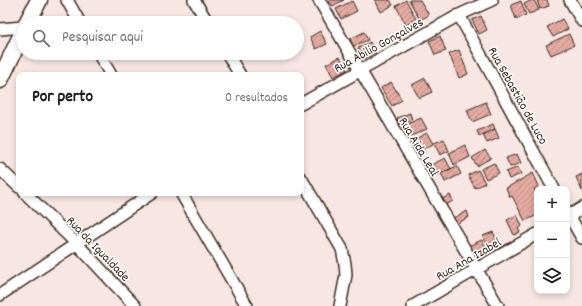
<!DOCTYPE html>
<html lang="pt">
<meta charset="utf-8">
<style>
:root{--surface:#fff;--page:#f2f2f2;--text:#202124;--muted:#757577;--line:#e0e0e0}
body{margin:0;font-family:Dekko,sans-serif;background:var(--page);color:var(--text)}
.controls{position:absolute;right:12px;bottom:12px;display:grid;overflow:hidden;border-radius:8px;box-shadow:0 2px 6px #0003}
.controls button{width:36px;height:36px;display:grid;place-items:center;padding:0;border:0;border-bottom:1px solid var(--line);background:var(--surface);color:var(--text);font:20px sans-serif}
.list{margin:0;padding:0;list-style:none}
h2{display:flex;justify-content:space-between;align-items:center;height:52px;margin:0;padding:0 16px;font-size:17px}
h2 small{font-size:13px;font-weight:400;color:var(--muted)}
.icon{flex:none;width:22px;height:22px;fill:none;stroke:currentColor;stroke-width:2;stroke-linecap:round;stroke-linejoin:round}
.map{position:relative;flex:none;width:582px;height:306px;overflow:hidden}
.search{position:absolute;background:var(--surface);box-shadow:0 2px 6px #0003;left:16px;top:16px;width:288px;height:44px;display:flex;align-items:center;gap:10px;box-sizing:border-box;padding:0 14px;border-radius:22px;color:var(--muted);font-size:15px}
.panel{position:absolute;background:var(--surface);box-shadow:0 2px 6px #0003;left:16px;top:72px;width:288px;height:124px;border-radius:8px}
.map>svg:first-child{display:block}
</style>
<div class="map">
<svg width="582" height="306" viewBox="0 0 582 306">
<defs>
<pattern id="building-hatch" width="6" height="6" patternUnits="userSpaceOnUse"><rect width="6" height="6" fill="#e5aba3"/><path d="M-1 1l2-2M0 6l6-6M5 7l2-2" fill="none" stroke="#bb8b84"/></pattern>
</defs>
<rect width="100%" height="100%" fill="#f7e6e3"/>
<filter id="ink" filterUnits="userSpaceOnUse"><feTurbulence type="fractalNoise" baseFrequency=".025" numOctaves="2"/><feDisplacementMap in="SourceGraphic" scale="8" xChannelSelector="R" yChannelSelector="G"/><feConvolveMatrix kernelMatrix="1 2 1 2 8 2 1 2 1" color-interpolation-filters="sRGB"/></filter>
<g filter="url(#ink)">
<path fill="url(#building-hatch)" stroke="#3b2a1e" d="M329,0h15l-12,6z
M375,0h15l3,5 -12,7z
M406,0l10,19 -10,6 -10,-19z
M409,0h11l9,15 -9,5z
M532,0h2l5,10 -10,4 -5,-10z
M537,0h10l2,6 -9,3z
M352,1l5,10 -16,8 -5,-10z
M521,1l5,14 -10,4 -5,-14z
M481,16l6,14 -8,4 -7,-14z
M562,19l6,10 -15,8 -6,-10z
M320,31l7,13 -11,5 -6,-12z
M364,32l4,8 -15,6 -3,-7z
M569,34l5,11 -23,10 -5,-10z
M440,36l6,15 -11,4 -6,-14z
M370,42l6,11 -12,6 -6,-11z
M459,50l9,24 -9,4 -10,-24z
M340,57l7,13 -14,7 -7,-13z
M425,78l7,14 -13,6 -7,-13z
M391,82l11,18 -10,6 -11,-18z
M486,102l5,12 -19,8 -5,-12z
M410,113l2,7 -13,5 -2,-7z
M421,118l6,11 -16,7 -6,-11z
M493,124l2,5 -16,7 -2,-5z
M495,129l4,9 -12,5 -4,-8z
M427,133l6,11 -12,6 -6,-11z
M444,139l5,12 -9,4 -6,-12z
M465,145l5,12 -16,8 -5,-12z
M485,150l6,8 -14,8 -5,-8z
M517,154l4,9 -11,4 -4,-9z
M445,158l6,11 -14,6 -6,-10z
M494,163l5,10 -13,6 -5,-10z
M457,166l4,8 -16,8 -4,-9z
M518,167l3,7 -12,5 -3,-7z
M478,170l7,13 -10,5 -7,-13z
M533,173l6,13 -5,3 3,5v21l-12,6 -13,-25 -2,1 -4,-9z
M582,174v17l-6,-14z
M450,195l3,6 -8,4 -3,-6z
M467,211l2,6 -13,7 -3,-6z
M517,215l5,11 -4,3 2,3 -6,3 -7,-15z
M493,232l5,10 -10,5 -5,-11z
M482,240l6,12 -15,7 -5,-13z"/>
<g fill="none" stroke-linecap="round" stroke-linejoin="round">
<g stroke="#3b2a1e" stroke-width="14">
<path id="street" d="M67,0l13,23
M194,0l14,23
M319,0l179,306
M570,0l12,21
M459,15l95,174
M0,29l23,-2
M98,53l13,22
M227,53l13,22
M301,104l158,-89 33,-15
M0,169l19,18
M301,178l41,71 3,15 1,11 -6,31
M25,193l52,51 58,62
M181,193l66,113
M567,212l15,26
M567,217l15,-9
M0,295l152,-102
M413,306l124,-72"/>
</g>
<g stroke="#3b2a1e" stroke-width="19">
<path id="secondary" d="M27,23l12,-23
M0,80l23,-48"/>
</g>
<use href="#street" stroke="#fff" stroke-width="11"/>
<use href="#secondary" stroke="#fff" stroke-width="16"/>
</g>
</g>
<g text-anchor="middle" stroke-width="3" stroke-linejoin="round" paint-order="stroke">
<g font-size="13" fill="#3b2a1e" stroke="#fff">
<text transform="translate(378 44) rotate(-29)" y="5">Rua Abilio Gonçalves</text>
<text transform="translate(519 95) rotate(61)" y="5">Rua Sebastião de Luco</text>
<text transform="translate(420 146) rotate(59)" y="5">Rua Aida Leal</text>
<text transform="translate(99 248) rotate(46)" y="5">Rua da Igualdade</text>
<text transform="translate(468 258) rotate(-30)" y="5">Rua Ana Izabel</text>
</g>
</g>
</svg>
<div class="controls">
<button>+</button>
<button>−</button>
<button><svg class="icon" aria-label="layers" viewBox="0 0 24 24"><path d="M12 4l9 5-9 5-9-5zM3 14l9 5 9-5"/></svg></button>
</div>
<div class="search"><svg class="icon" aria-label="search" viewBox="0 0 24 24"><circle cx="10" cy="10" r="6"/><path d="M15 15l6 6"/></svg>Pesquisar aqui</div>
<section class="panel">
<h2>Por perto<small>0 resultados</small></h2>
<ul class="list">
</ul>
</section>
</div>
